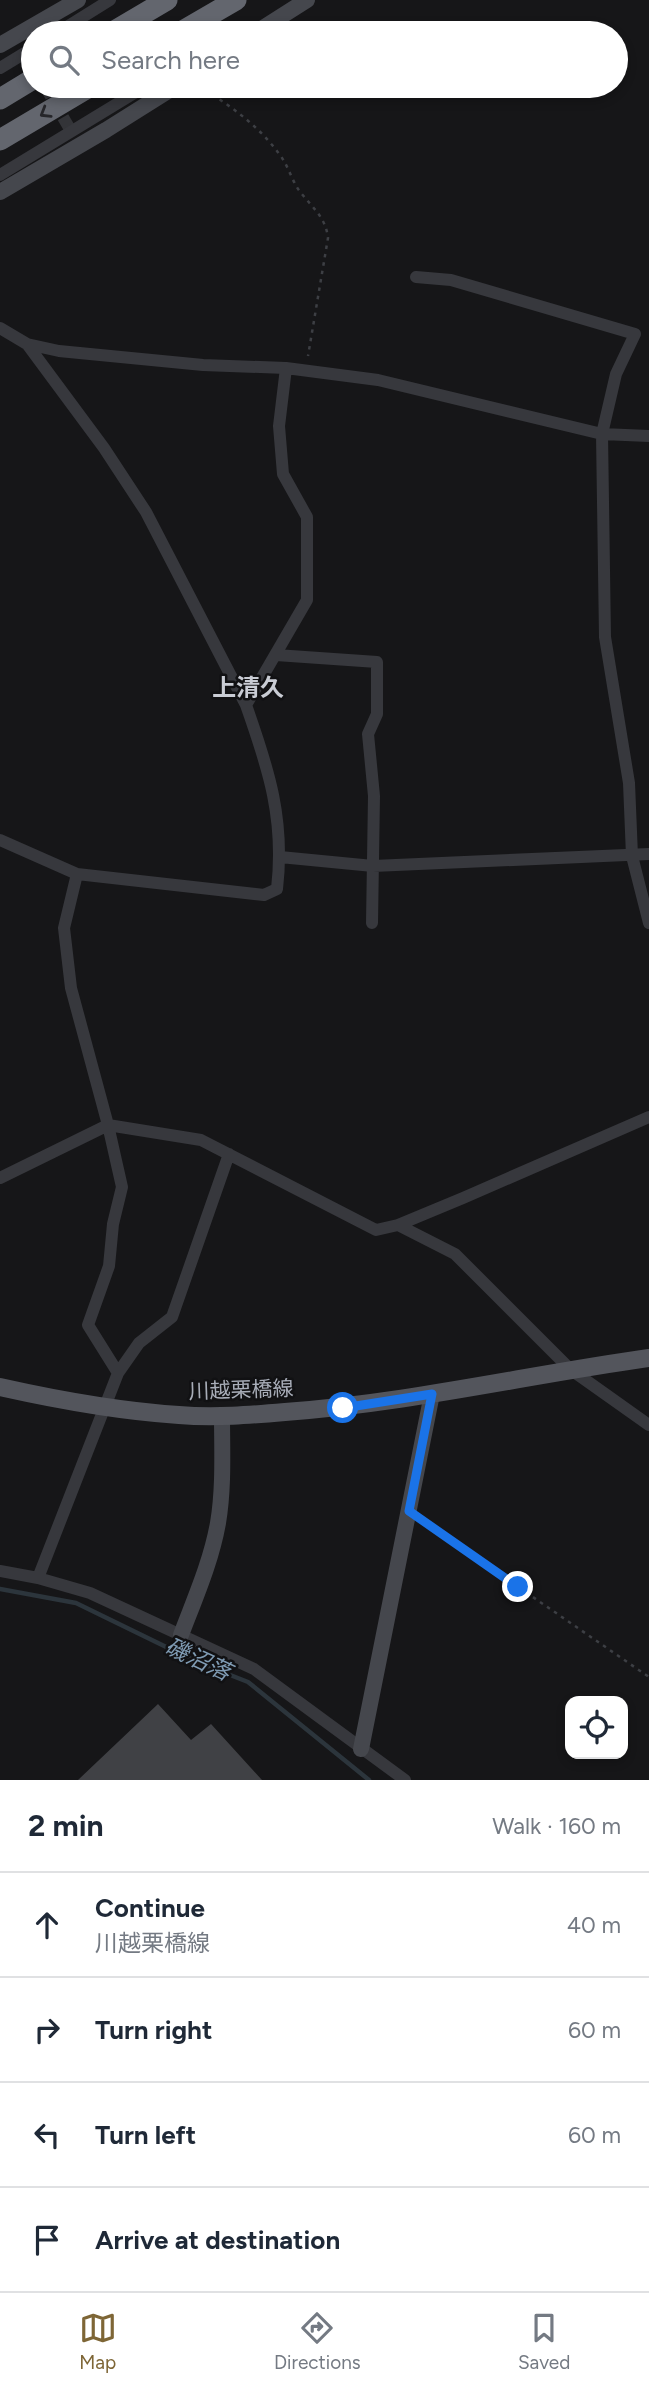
<!DOCTYPE html>
<meta charset="utf-8">
<style>
:root{--surface:#fff;--page:#f6f6f7;--text:#1f2937;--muted:#747a83;--line:#e0e1e3;--accent:#7e6636}
body{margin:0;font-family:Figtree,"Noto Sans JP",sans-serif;background:var(--page);color:var(--text)}
.controls{position:absolute;right:21px;bottom:21px;display:grid;overflow:hidden;border-radius:14px;box-shadow:0 4px 10px #0003}
.controls button{width:63px;height:63px;display:grid;place-items:center;padding:0;border:0;border-bottom:2px solid var(--line);background:var(--surface);color:var(--text);font:35px sans-serif}
.stop{position:absolute;width:21px;height:21px;margin:-16px;border:5px solid #1a73e8;border-radius:50%;background:#fff}
.stop.end{background:#1a73e8;border-color:#fff;box-shadow:0 2px 7px #0008}
.list{margin:0;padding:0;list-style:none}
h2{display:flex;justify-content:space-between;align-items:center;height:91px;margin:0;padding:0 28px;font-size:30px}
h2 small{font-size:23px;font-weight:400;color:var(--muted)}
.list li{display:grid;grid-template-columns:46px 1fr auto;gap:21px;align-items:center;box-sizing:border-box;height:105px;padding:0 28px;border-top:2px solid var(--line)}
.list b{display:block;font-size:26px;white-space:nowrap}
.list p{margin:0;font-size:23px;white-space:nowrap;color:var(--muted)}
.list em{font-size:23px;font-style:normal;color:var(--muted)}
.icon{flex:none;width:38px;height:38px;fill:none;stroke:currentColor;stroke-width:2;stroke-linecap:round;stroke-linejoin:round}
.map{position:relative;flex:none;width:649px;height:1780px;overflow:hidden}
.search{position:absolute;background:var(--surface);box-shadow:0 4px 10px #0003;left:21px;right:21px;top:21px;height:77px;display:flex;align-items:center;gap:18px;box-sizing:border-box;padding:0 24px;border-radius:38px;color:var(--muted);font-size:26px}
.sheet{height:511px;background:var(--surface)}
nav{display:flex;justify-content:space-around;align-items:center;box-sizing:border-box;height:98px;border-top:2px solid var(--line);background:var(--surface);font-size:19px;color:var(--muted)}
nav a{display:grid;justify-items:center;gap:4px}
nav .on{color:var(--accent)}
.map>svg:first-child{display:block}
</style>
<div class="map">
<svg width="649" height="1780" viewBox="0 0 649 1780">
<rect width="100%" height="100%" fill="#161618"/>
<g fill="none" stroke-linecap="round" stroke-linejoin="round">
<path stroke="#2c353c" stroke-width="4.5" d="M0,1589l76,14 121,59 51,20 121,98"/>
</g>
<path fill="#404145" d="M158,1704l33,36 20,-16 51,56h-184z"/>
<g fill="none" stroke-linecap="round" stroke-linejoin="round">
<path stroke="#333438" stroke-width="12" stroke-dasharray="12 6" stroke-linecap="butt" d="M26,53l7,13
M45,86l26,45"/>
<path stroke="#3d3f44" stroke-width="2.5" stroke-dasharray="3.5 5" stroke-linecap="butt" d="M198,86c32,19 60,39 82,69 9,12 12,27 21,38 12,15 25,25 27,45l-20,118
M421,1520l228,157"/>
<path stroke="#37383d" stroke-width="12" d="M57,33l53,-33
M0,68l33,-20
M0,175l146,-89
M416,277l35,3 184,54 -19,40 -14,60 3,203 24,146 3,73 17,67
M0,328l27,16 32,7 144,14 83,3 92,12 224,54 47,2
M27,344l77,104 42,64 100,193
M276,655l101,7v52l-9,20 6,62 -2,127
M0,840l77,34 187,21 13,-6c8,-69 -8,-119 -31,-184l61,-105v-83l-24,-43 -4,-48 7,-58
M280,857l93,9 276,-12
M0,1178l108,-53 93,15 175,90 22,-5 65,-27 186,-81
M398,1225l57,29 115,115 79,56
M118,1373l21,-30 33,-26 57,-163
M0,1571l38,7 52,15 164,76 151,111
M38,1578l80,-205 -30,-48 21,-59 4,-42 9,-37 -14,-62 -37,-137 -7,-60 13,-54"/>
<path stroke="#45474d" stroke-width="16" d="M255,33l52,-33
M0,45l78,-45
M0,192l106,-62 70,-44
M181,1635c14,-37 30,-73 37,-112 6,-36 4,-73 4,-108
M361,1749l71,-355"/>
<path stroke="#53555c" stroke-width="18" d="M0,1387c58,13 119,24 179,28 35,3 72,0 106,-3 123,-9 243,-37 364,-54"/>
<path stroke="#63666e" stroke-width="21" d="M111,33l56,-33
M179,33l57,-33
M0,99l33,-20
M0,140l91,-54"/>
</g>
<defs><path id="oneway-chevron" d="M-2-3.5L2.5 0L-2 3.5" fill="none" stroke-width="1.6" stroke-linecap="round" stroke-linejoin="round" transform="scale(1.75)"/></defs>
<use stroke="#26262a" href="#oneway-chevron" transform="translate(45 113) rotate(149)"/>
<g fill="none" stroke-linecap="round" stroke-linejoin="round">
<path stroke="#1a73e8" stroke-width="9" d="M343,1408l89,-14 -23,117 109,76"/>
</g>
<g text-anchor="middle" stroke-width="5" stroke-linejoin="round" paint-order="stroke">
<g font-size="21" fill="#a8adb8" stroke="#111113">
<text transform="translate(241 1390) rotate(-2)" y="7">川越栗橋線</text>
</g>
<g font-size="23" font-style="italic" fill="#7f9bb3" stroke="#111113">
<text transform="translate(198 1659) rotate(25)" y="8">磯沼落</text>
</g>
<g font-size="24" font-weight="bold" fill="#c9ccd4" stroke="#111113">
<text x="248" y="696">上清久</text>
</g>
</g>
</svg>
<div class="controls">
<button><svg class="icon" aria-label="locate" viewBox="0 0 24 24"><circle cx="12" cy="12" r="6"/><path d="M12 2v4M12 18v4M2 12h4M18 12h4"/></svg></button>
</div>
<div class="stop" style="left:343px;top:1408px"></div>
<div class="stop end" style="left:518px;top:1587px"></div>
<div class="search"><svg class="icon" aria-label="search" viewBox="0 0 24 24"><circle cx="10" cy="10" r="6"/><path d="M15 15l6 6"/></svg>Search here</div>
</div>
<section class="sheet">
<h2>2 min<small>Walk · 160 m</small></h2>
<ul class="list">
<li><svg class="icon" aria-label="ahead" viewBox="0 0 24 24"><path d="M12 20V5M6 11l6-6 6 6"/></svg><div><b>Continue</b><p>川越栗橋線</p></div><em>40 m</em></li>
<li><svg class="icon" aria-label="right" viewBox="0 0 24 24"><path d="M7 20v-9h11M14 6l5 5-5 5"/></svg><div><b>Turn right</b></div><em>60 m</em></li>
<li><svg class="icon" aria-label="left" viewBox="0 0 24 24"><path d="M17 20v-9H6M10 6l-5 5 5 5"/></svg><div><b>Turn left</b></div><em>60 m</em></li>
<li><svg class="icon" aria-label="arrive" viewBox="0 0 24 24"><path d="M6 21V4h12l-3 4 3 4H6"/></svg><div><b>Arrive at destination</b></div></li>
</ul>
</section>
<nav>
<a class="on"><svg class="icon" aria-label="map" viewBox="0 0 24 24"><path d="M3 6l6-2 6 2 6-2v14l-6 2-6-2-6 2zM9 4v14M15 6v14"/></svg>Map</a>
<a><svg class="icon" aria-label="directions" viewBox="0 0 24 24"><path d="M12 3l9 9-9 9-9-9zM9 14v-3h6M13 9l2 2-2 2"/></svg>Directions</a>
<a><svg class="icon" aria-label="saved" viewBox="0 0 24 24"><path d="M7 4h10v16l-5-4-5 4z"/></svg>Saved</a>
</nav>
